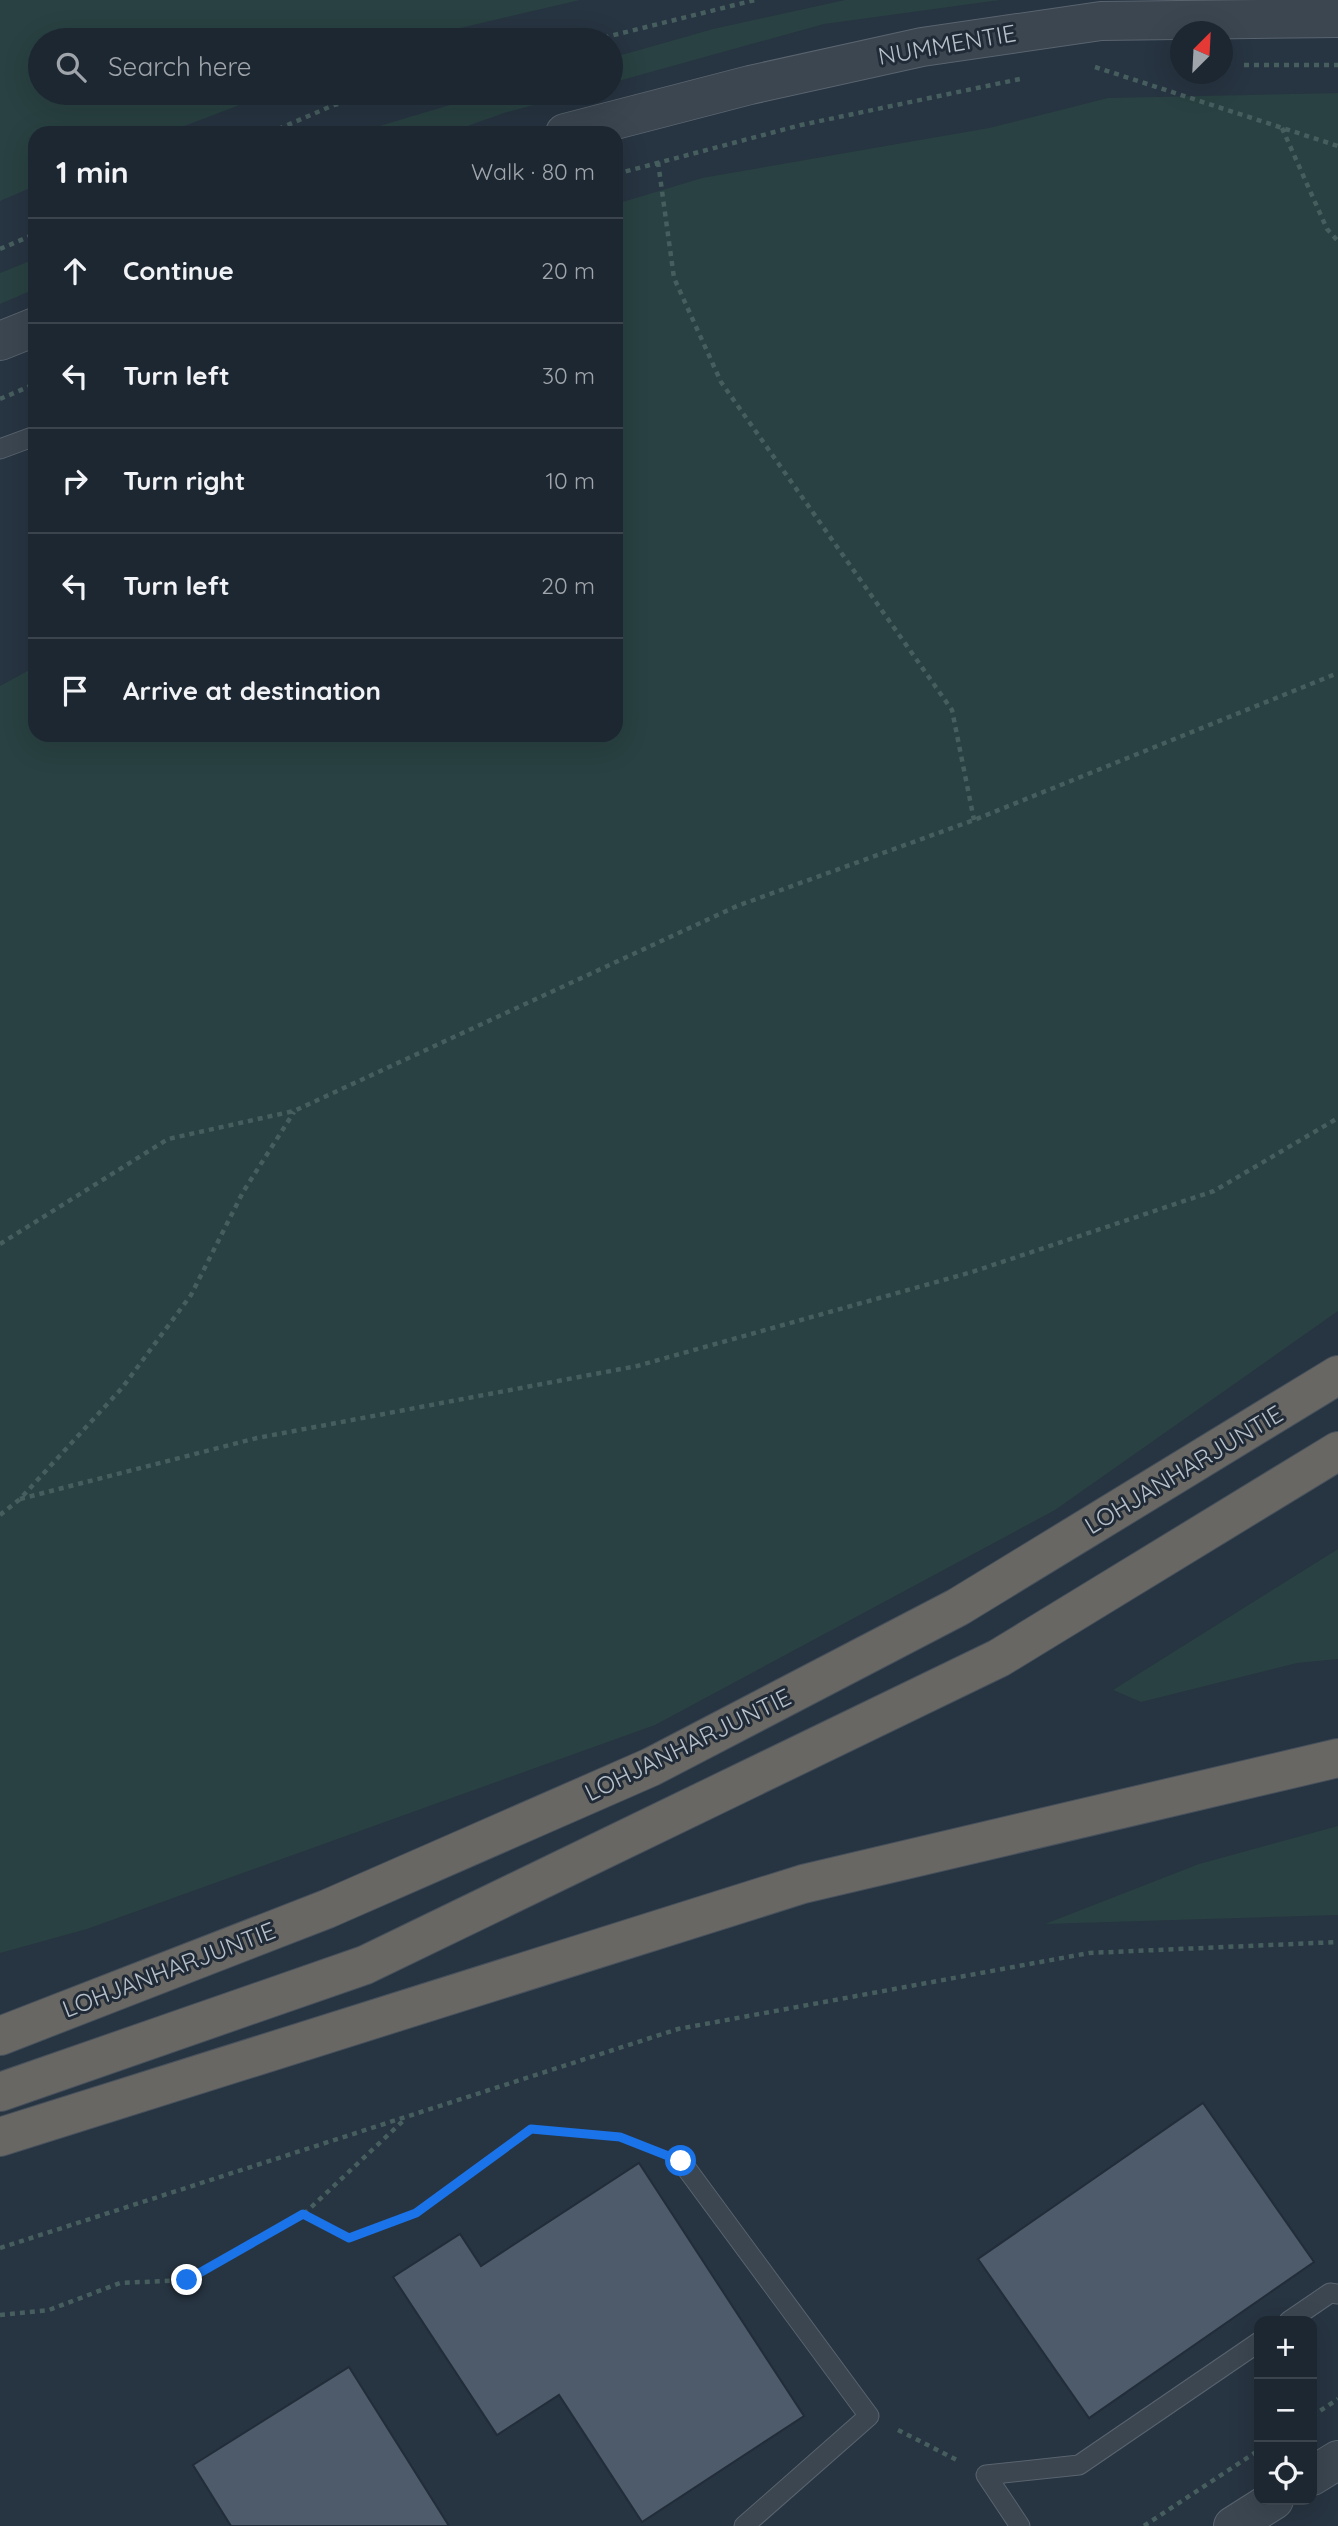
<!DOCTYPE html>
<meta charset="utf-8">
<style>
:root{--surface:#1d2731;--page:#2a333d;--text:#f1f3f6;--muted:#a0a5ab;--line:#3b444d}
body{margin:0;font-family:Quicksand,sans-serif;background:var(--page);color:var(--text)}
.controls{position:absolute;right:21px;bottom:21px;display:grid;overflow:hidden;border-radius:14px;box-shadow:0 7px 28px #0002}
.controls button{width:63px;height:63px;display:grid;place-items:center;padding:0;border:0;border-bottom:2px solid var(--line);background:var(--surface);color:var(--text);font:35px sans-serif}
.compass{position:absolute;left:1170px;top:21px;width:63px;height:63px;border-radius:50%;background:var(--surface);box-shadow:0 7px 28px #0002;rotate:24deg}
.stop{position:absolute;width:21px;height:21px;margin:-16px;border:5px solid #1a73e8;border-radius:50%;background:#fff}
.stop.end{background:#1a73e8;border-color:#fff;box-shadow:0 2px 7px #0008}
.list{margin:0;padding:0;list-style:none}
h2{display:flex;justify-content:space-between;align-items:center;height:91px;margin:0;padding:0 28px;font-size:30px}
h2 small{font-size:23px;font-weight:400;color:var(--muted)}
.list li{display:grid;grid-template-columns:46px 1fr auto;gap:21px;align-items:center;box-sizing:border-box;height:105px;padding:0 28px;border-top:2px solid var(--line)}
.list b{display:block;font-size:26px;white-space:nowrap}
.list em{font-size:23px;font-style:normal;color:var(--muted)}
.icon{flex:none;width:38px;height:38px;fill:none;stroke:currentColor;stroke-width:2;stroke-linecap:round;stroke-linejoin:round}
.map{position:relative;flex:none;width:1338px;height:2526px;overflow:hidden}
.search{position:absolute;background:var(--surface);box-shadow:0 7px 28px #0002;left:28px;top:28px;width:595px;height:77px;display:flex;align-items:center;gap:18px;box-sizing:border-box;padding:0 24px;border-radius:38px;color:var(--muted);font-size:26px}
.panel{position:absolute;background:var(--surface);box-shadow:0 7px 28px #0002;left:28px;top:126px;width:595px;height:616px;border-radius:21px}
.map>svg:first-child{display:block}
</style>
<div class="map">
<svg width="1338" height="2526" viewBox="0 0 1338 2526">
<rect width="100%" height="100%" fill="#273441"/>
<path fill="#294142" d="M0,0h580l-171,40h-369v53h231l-105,40h-131v53l-35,15z
M845,0h155l-176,24 -213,59v-25l102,-29z
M490,93h87l-73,20 -56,20h-92z
M1338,93v1218l-283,199 -400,215 -568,204 -87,24v-1267l35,-19v68h581v-531l86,-26 287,-50 119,-30z
M35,259v30l-35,15v-31z
M1338,1549v110l-41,4 -156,39 -28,-12z
M1338,1826v89l-293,9 154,-60z"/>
<path fill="#4d5b6a" stroke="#222d39" stroke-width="2" d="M1203,2103l111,159 -225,156 -111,-159z
M639,2163l165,253 -162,106 -83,-127 -62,40 -104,-158 67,-43 21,32z
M349,2367l100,159h-218l-38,-61z"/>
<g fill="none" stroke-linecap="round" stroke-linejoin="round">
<g stroke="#59646f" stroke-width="21">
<path id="service" d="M0,449l35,-13
M681,2161l188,255 -125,110
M1289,2321l41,-28 8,1
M1020,2526l-34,-51 93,-10 180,-123"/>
</g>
<g stroke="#59646f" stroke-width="40">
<path id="tertiary" d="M565,133l185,-48 172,-38 179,-26 237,-3
M0,341l35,-14
M1312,2476l26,-16
M1233,2526l41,-26"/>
</g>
<g stroke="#46515c" stroke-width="40">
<path id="trunk" d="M0,2036l327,-127 324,-142 307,-160 380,-232
M0,2092l365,-127 634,-307 339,-207
M0,2137l803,-253 535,-126"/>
</g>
<path stroke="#475e5f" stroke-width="4.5" stroke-dasharray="5 5" stroke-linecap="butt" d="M594,40l161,-40
M1244,65h94
M1095,67l243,79
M1282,128l45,101 11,12
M269,133l65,-28 50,-12
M658,162l16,116 47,104 231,328 22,110
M616,174l185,-49 219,-46
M0,249l35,-15
M0,399l35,-15
M0,1244l168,-105 126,-28 443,-205 237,-86 364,-147
M20,1499l237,-61 380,-72 335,-94 242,-81 124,-73
M0,1515l20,-16 102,-111 69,-93 52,-103 51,-80
M304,2214l101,-95
M0,2248l678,-219 411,-76 249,-11
M0,2315l49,-5 71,-27 67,-3 117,-66 45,24 67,-25 115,-84 89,8 33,13
M1312,2416l26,-17
M898,2430l61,31
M1144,2526l115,-76"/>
<use href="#service" stroke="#3b4651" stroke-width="19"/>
<use href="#tertiary" stroke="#3b4651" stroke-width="38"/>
<use href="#trunk" stroke="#686764" stroke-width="38"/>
</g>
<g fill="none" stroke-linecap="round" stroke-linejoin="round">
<path stroke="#1a73e8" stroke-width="9" d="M187,2280l116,-66 46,24 67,-25 115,-84 89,8 61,24"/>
</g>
<g text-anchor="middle" stroke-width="6" stroke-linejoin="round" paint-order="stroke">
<g font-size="24" fill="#b8c1cb" stroke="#202b37">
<text transform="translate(947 45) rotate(-10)" y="8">NUMMENTIE</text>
<text transform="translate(1184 1470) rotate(-31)" y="8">LOHJANHARJUNTIE</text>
<text transform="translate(688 1745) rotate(-26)" y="8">LOHJANHARJUNTIE</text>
<text transform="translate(169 1970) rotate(-21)" y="8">LOHJANHARJUNTIE</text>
</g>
</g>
</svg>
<div class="controls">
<button>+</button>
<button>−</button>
<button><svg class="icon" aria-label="locate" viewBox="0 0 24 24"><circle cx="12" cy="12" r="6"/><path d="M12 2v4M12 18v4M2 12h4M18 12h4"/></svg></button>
</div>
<svg class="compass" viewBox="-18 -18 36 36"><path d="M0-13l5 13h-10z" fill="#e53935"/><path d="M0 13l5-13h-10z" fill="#a0a5ab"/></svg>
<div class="stop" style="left:681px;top:2161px"></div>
<div class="stop end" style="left:187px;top:2280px"></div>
<div class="search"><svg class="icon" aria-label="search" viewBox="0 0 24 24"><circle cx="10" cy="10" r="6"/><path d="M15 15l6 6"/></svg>Search here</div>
<section class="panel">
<h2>1 min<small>Walk · 80 m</small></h2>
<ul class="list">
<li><svg class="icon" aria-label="ahead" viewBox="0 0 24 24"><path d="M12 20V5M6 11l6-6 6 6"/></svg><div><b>Continue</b></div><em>20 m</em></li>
<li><svg class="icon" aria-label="left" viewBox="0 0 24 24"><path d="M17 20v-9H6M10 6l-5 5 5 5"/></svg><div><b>Turn left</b></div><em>30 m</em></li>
<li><svg class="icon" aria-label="right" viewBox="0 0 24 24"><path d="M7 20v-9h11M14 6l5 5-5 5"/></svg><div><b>Turn right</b></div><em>10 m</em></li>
<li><svg class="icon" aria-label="left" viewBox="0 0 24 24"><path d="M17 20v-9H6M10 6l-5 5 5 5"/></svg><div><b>Turn left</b></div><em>20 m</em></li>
<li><svg class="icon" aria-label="arrive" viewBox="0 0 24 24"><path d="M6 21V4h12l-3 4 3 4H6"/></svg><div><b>Arrive at destination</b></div></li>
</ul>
</section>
</div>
